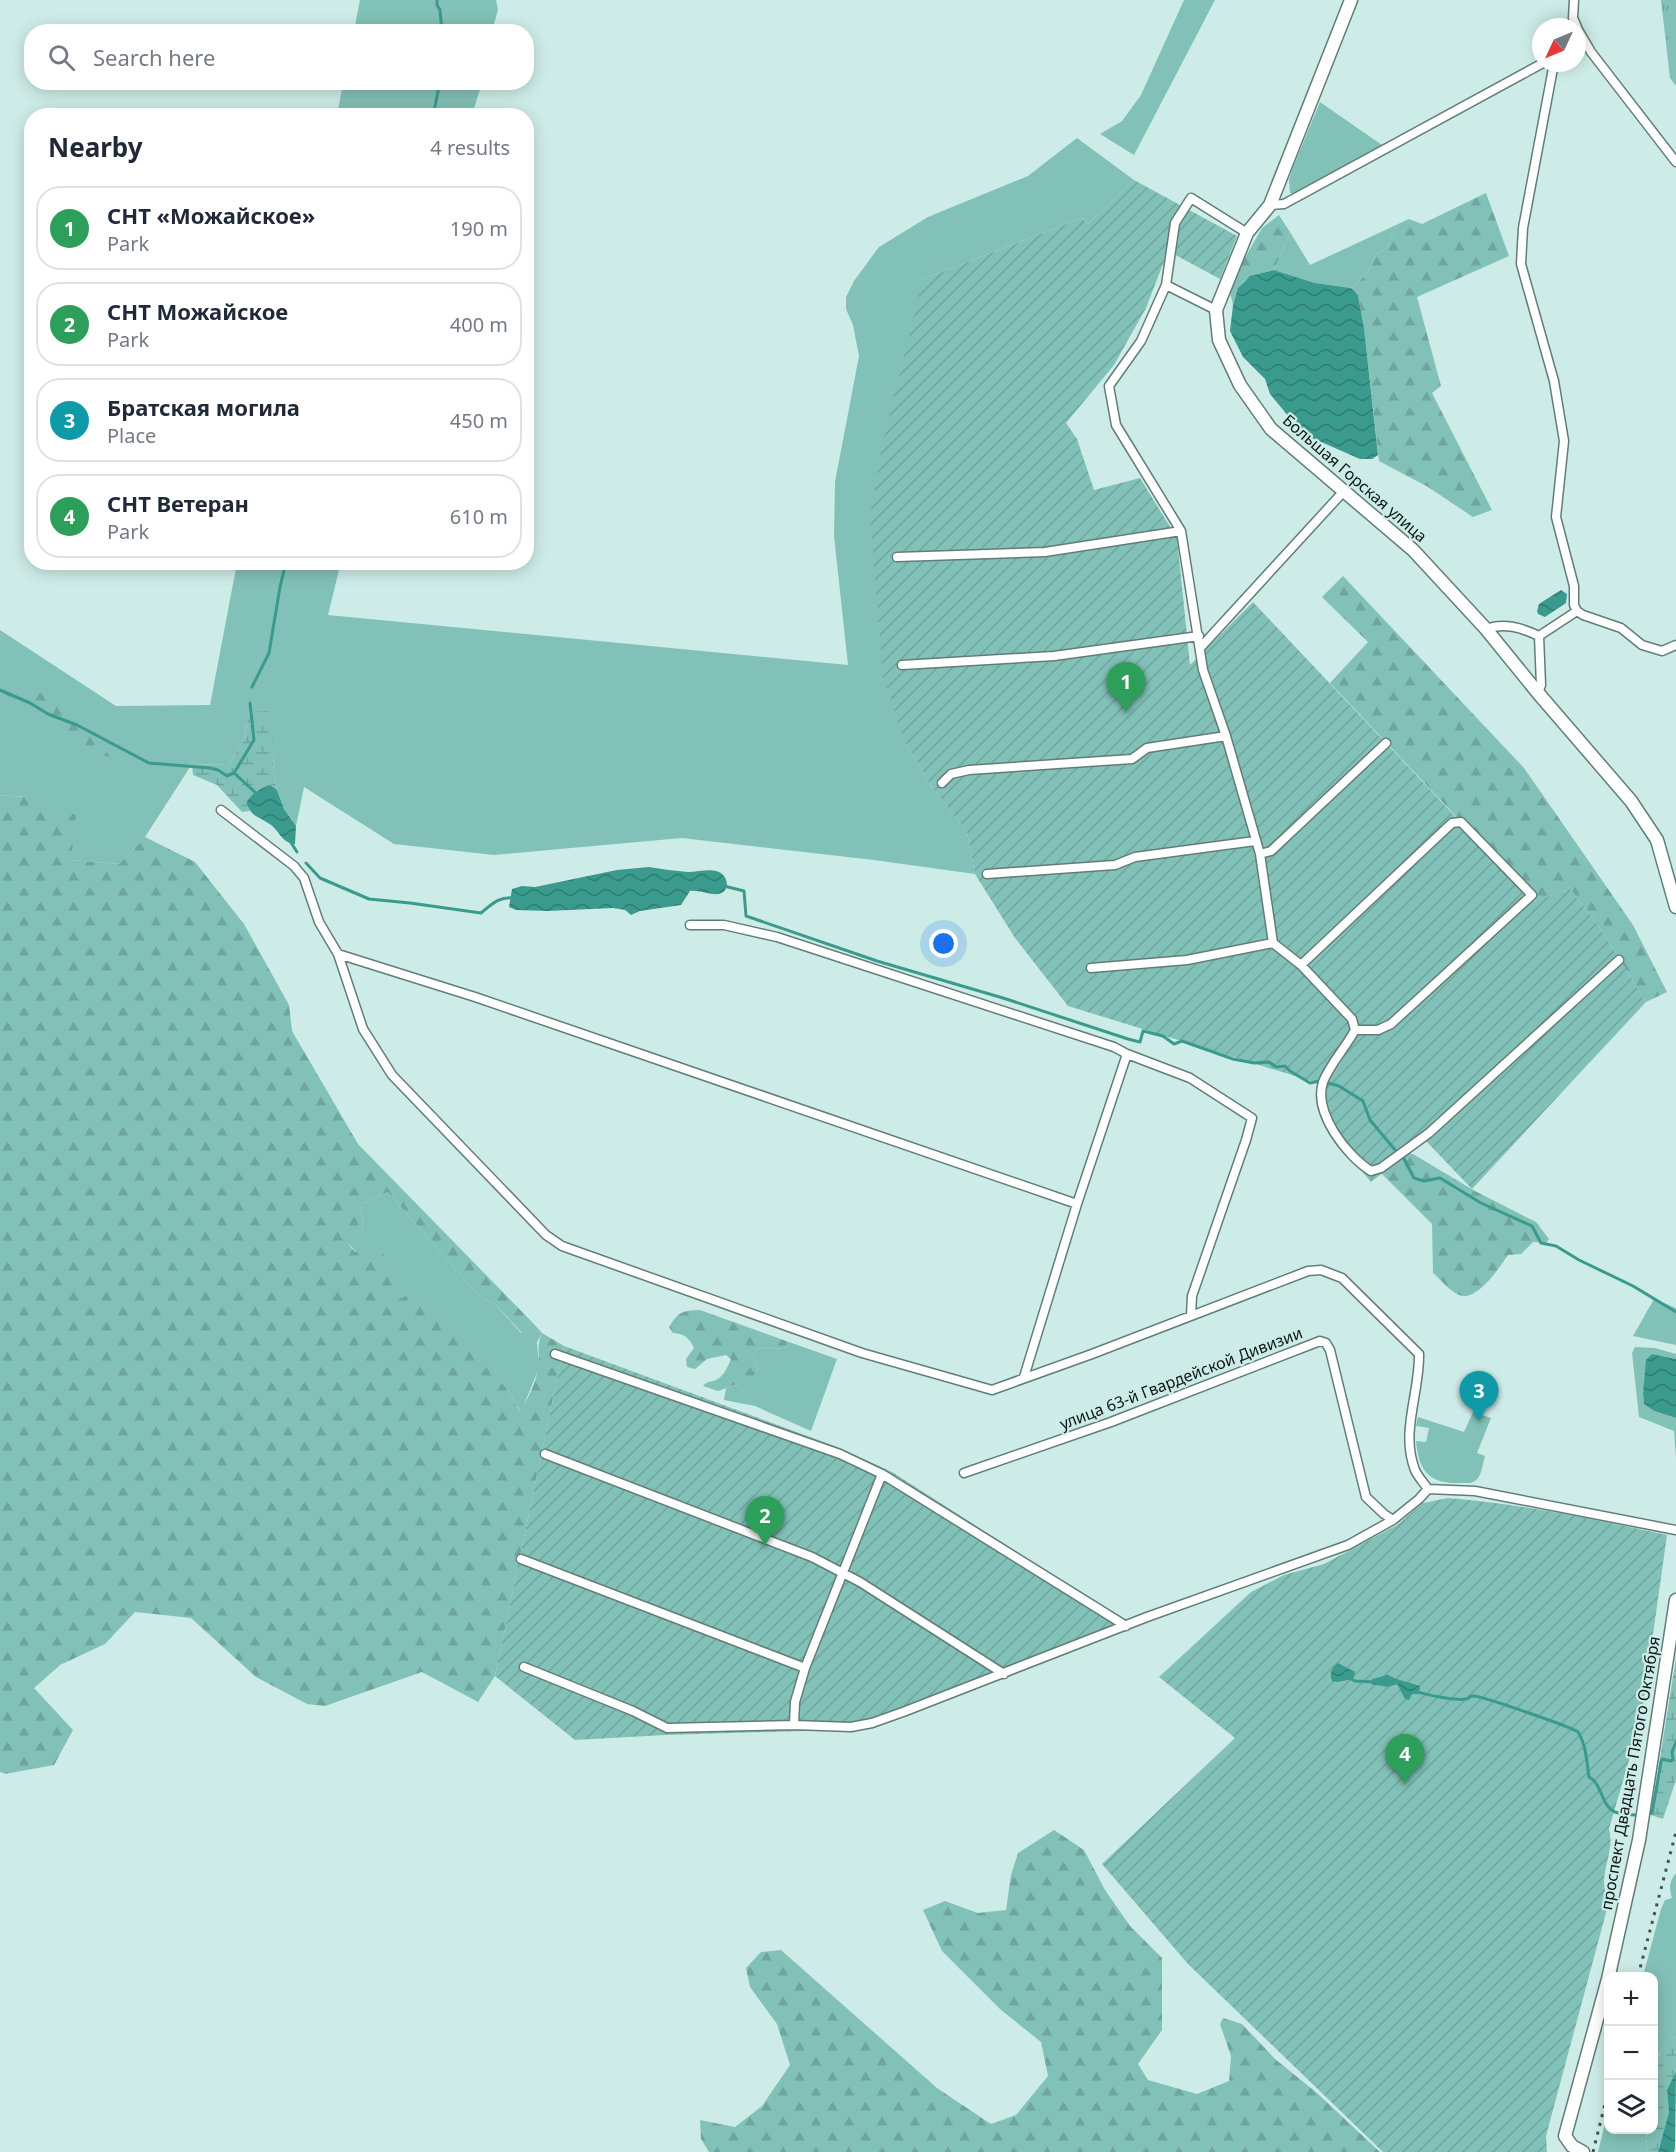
<!DOCTYPE html>
<meta charset="utf-8">
<style>
:root{--surface:#fff;--page:#f2f2f3;--text:#1f2937;--muted:#747a83;--line:#e0e1e3;--accent:#ac1d56}
body{margin:0;font-family:"Noto Sans",sans-serif;background:var(--page);color:var(--text)}
.controls{position:absolute;right:18px;bottom:18px;display:grid;overflow:hidden;border-radius:12px;box-shadow:0 3px 15px #0003}
.controls button{width:54px;height:54px;display:grid;place-items:center;padding:0;border:0;border-bottom:2px solid var(--line);background:var(--surface);color:var(--text);font:30px sans-serif}
.compass{position:absolute;left:1532px;top:18px;width:54px;height:54px;border-radius:50%;background:var(--surface);box-shadow:0 3px 15px #0003;rotate:226deg}
.you{position:absolute;left:944px;top:944px;width:21px;height:21px;margin:-15px;border:4px solid #fff;border-radius:50%;background:#1a73e8;box-shadow:0 0 0 9px #1a73e833}
.badge{display:grid;place-items:center;width:39px;height:39px;border-radius:50%;background:var(--accent);color:#fff;font-size:20px;font-weight:700}
.pin{position:absolute;translate:-50% -50px;filter:drop-shadow(0 2px 3px #0008)}
.pin::after{content:'';position:absolute;top:32px;width:21px;height:18px;background:inherit;clip-path:polygon(0 0,100% 0,50% 100%)}
.list{margin:0;padding:0;list-style:none}
h2{display:flex;justify-content:space-between;align-items:center;height:78px;margin:0;padding:0 24px;font-size:26px}
h2 small{font-size:20px;font-weight:400;color:var(--muted)}
.list li{display:grid;grid-template-columns:39px 1fr auto;gap:18px;align-items:center;box-sizing:border-box;height:84px;margin:0 12px 12px;padding:0 12px;border:2px solid var(--line);border-radius:24px}
.list b{display:block;font-size:22px;white-space:nowrap}
.list p{margin:0;font-size:20px;white-space:nowrap;color:var(--muted)}
.list em{font-size:20px;font-style:normal;color:var(--muted)}
.icon{flex:none;width:33px;height:33px;fill:none;stroke:currentColor;stroke-width:2;stroke-linecap:round;stroke-linejoin:round}
.map{position:relative;flex:none;width:1676px;height:2152px;overflow:hidden}
.search{position:absolute;background:var(--surface);box-shadow:0 3px 15px #0003;left:24px;top:24px;width:510px;height:66px;display:flex;align-items:center;gap:15px;box-sizing:border-box;padding:0 21px;border-radius:24px;color:var(--muted);font-size:22px}
.panel{position:absolute;background:var(--surface);box-shadow:0 3px 15px #0003;left:24px;top:108px;width:510px;height:462px;border-radius:24px}
.map>svg:first-child{display:block}
</style>
<div class="map">
<svg width="1676" height="2152" viewBox="0 0 1676 2152">
<defs>
<pattern id="forest-firs" width="22" height="20" patternUnits="userSpaceOnUse" patternTransform="scale(1.5)"><rect width="22" height="20" fill="#82c1b7"/><path d="M5 1l3.5 6h-7zM16 11l3.5 6h-7z" fill="#6fa59d"/></pattern>
<pattern id="wetland-marsh" width="20" height="14" patternUnits="userSpaceOnUse" patternTransform="scale(1.5)"><rect width="20" height="14" fill="#82c1b7"/><path d="M1 5h8M5 5V1M11 12h8M15 12V8" fill="none" stroke="#6fa59d"/></pattern>
<pattern id="park-tufts" width="24" height="20" patternUnits="userSpaceOnUse" patternTransform="scale(1.5)"><rect width="24" height="20" fill="#82c1b7"/><path d="M3 7l-1-3M5 7V3M7 7l1-3M15 17l-1-3M17 17v-4M19 17l1-3" fill="none" stroke="#6fa59d"/></pattern>
<pattern id="garden-furrows" width="10" height="10" patternUnits="userSpaceOnUse" patternTransform="scale(1.5)"><rect width="10" height="10" fill="#82c1b7"/><path d="M-1 1l2-2M0 10L10 0M9 11l2-2" fill="none" stroke="#6fa59d"/></pattern>
<pattern id="water-waves" width="16" height="10" patternUnits="userSpaceOnUse" patternTransform="scale(1.5)"><rect width="16" height="10" fill="#3a9a8e"/><path d="M0 5q4-4 8 0t8 0" fill="none" stroke="#2f7d73"/></pattern>
</defs>
<rect width="100%" height="100%" fill="#ceece7"/>
<path fill="#82c1b7" d="M360,0h136l2,10 -6,21h-138z
M1184,0h31l-81,155 -34,-21 22,-13 19,-26z
M343,83v-1l139,1 -10,32h-135z
M1320,102l62,43 -87,48h-5l-1,-13 3,-10z
M1077,138l57,42 -46,44 -6,-6 -159,61 -18,463 28,47 34,43 8,42 -101,-14 -192,-22 -188,17 -100,-11 -90,-57 -8,39 -12,-17 -7,-19 -4,-18 1,-19 -25,-41 -5,27 -15,26 -37,-1 -47,73 -26,27 -49,-4 -46,-63 -24,-2v-165l116,76 94,-1 27,-142 104,-1 -13,53 520,50 -14,-129 1,-54 24,-126 -6,-31 -7,-16v-12l8,-16 25,-34 49,-30 100,-41z
M1396,225l-9,23 -12,7 -8,19 -16,14 -36,-5 -41,-13 16,-38 20,33z
M388,1192l92,105 15,7 26,29 11,-11 10,11 -5,9 2,26 -18,44 -14,-23 -110,-88 -48,-57 14,-15 -2,-25z
M1654,1299l22,9v37l-43,-9z
M789,1342l48,17 -26,72 -56,-25 -31,-6 2,-12 10,-3 22,-14 -5,-17 3,-5 9,-2 19,2z
M1635,1347l20,1 21,6v5l-24,-5 -9,40 1,10 10,7 22,7v41l-2,-28 -35,-14 -7,-64z
M1473,1412l18,6 -14,35 8,3c-2,6 -3,17 -7,22 -4,6 -11,5 -17,5 -32,1 -42,-11 -45,-42l10,1 3,-14 -13,-2 2,-9 46,15z
M1676,1873v163c-10,7 -19,18 -22,30v-90h-11l18,-67 4,-9 7,-2c-3,-11 -3,-16 4,-25z
M1608,2111v19h40l-2,15 2,7h-50z"/>
<path fill="url(#forest-firs)" d="M1486,193l23,63 -92,41 24,89 -9,7 60,117 -19,7 -45,-30 -49,-26 -15,-133 -6,-33 -7,-7 16,-14 8,-19 12,-7 9,-23 13,-6 13,5z
M1279,215l11,17 -16,38c-27,6 -33,7 -41,35l-3,-13 12,-29 20,-35z
M1343,576l181,192 109,157 34,67 -21,10 -48,-77 -28,-36 -34,12 -206,-218 38,-41 -46,-45z
M36,690l89,59 10,14 -33,-8 -102,-64z
M0,795l24,2 52,18 -5,45 48,4 26,-27 50,25 49,62 45,81 3,26 66,113 174,178 -10,11 -27,-29 -15,-7 -92,-105 -27,12 2,25 -14,16 6,7 24,-3 26,31 -8,20 13,-6h11l86,95 13,22c8,-12 17,-30 18,-45 2,-13 -2,-21 4,-33l22,13 -69,330 -17,26 -56,-30 -97,34 -18,-2 -51,-27 -65,-59 -56,-6 -30,32 -45,21 -26,23 39,42 -19,35 -49,9 -5,-2z
M1405,1154h8l62,37 61,31 13,17 -3,4 -13,-1 -12,12 -13,1c-8,12 -32,48 -49,40 -9,-4 -18,-15 -26,-22l-1,-49 -52,-52z
M700,1310l89,32 -5,7 -19,-2 -9,2 -3,5 5,17 -9,9 -31,11 -15,-5c5,-6 7,-3 13,-6 8,-4 12,-14 15,-21l-5,-4 -19,4 -12,10 -8,-2 -1,-8 8,-11c-5,-11 -10,-14 -21,-15l-4,-6c10,-16 13,-16 31,-17z
M1054,1830l30,20 21,40 25,36 32,32v72l-24,34 10,16 49,14 32,-13 2,-25 -11,-32 3,-6 19,6 33,35 42,34 63,59h-671l-8,-13 -1,-19 35,7 27,-21 28,-41 -13,-41 -27,-37 -4,-19 15,-16 20,-2 156,138 54,36 25,-9 32,-39 -7,-34 -40,-32 -59,-59 -19,-41 22,-9 33,12 28,-3 5,-35 7,-22z"/>
<path fill="url(#wetland-marsh)" d="M269,711l5,42 -1,19 4,18 -7,-4c-11,3 -18,7 -24,17l4,8 -8,1 -25,-27 -24,-10 -1,-11 37,1 15,-26 5,-27z
M1676,1658v122l-13,39 -12,-4z
M1676,2036v35l-9,19 2,22 -11,40h-10l-2,-6 2,-15 6,-1v-8l4,-5 -1,-9 -3,-4c0,-28 -4,-50 22,-68z"/>
<path fill="url(#park-tufts)" d="M1661,0h15v86l-6,-8z"/>
<path fill="url(#garden-furrows)" d="M1134,180l103,56 -17,43 -52,-28 -22,57 -32,57 -48,58 11,16 17,51 46,-12 37,60 13,127 63,-63 282,299 35,-12 28,36 48,77 -174,187 -47,-49 -54,42 -41,-49 -11,-30 2,-19 -253,-78 -53,-68 -40,-64 -8,-42 -34,-43 -28,-47 -22,-66 -13,-160 12,-70 41,-167 159,-61 6,6z
M564,1346l273,101 55,25 233,149 4,9 -258,99 -206,6 -90,5 -80,-64z
M1448,1498c74,6 146,21 219,37l-26,184 -32,110c5,18 -4,34 -5,52 0,10 4,18 3,28l-61,227 1,16h-164l-195,-188 -86,-100 133,-126 -76,-61 92,-85 33,-17 40,-11 73,-39 26,-22z"/>
<path fill="url(#water-waves)" d="M1274,270l41,13 36,5 7,7 6,33 14,127 -6,4h-12l-57,-25 -33,-40 -5,-15 -22,-22 -13,-26 3,-26 5,-17 12,-12z
M1561,590l6,4 -1,9 -21,14 -7,-3 -1,-3 2,-7 6,-4z
M270,785l7,5 7,19 12,17 -1,18c-14,-1 -16,-15 -27,-21 -12,-8 -15,-5 -22,-20 6,-10 13,-14 24,-18z
M649,867c13,2 26,4 39,5 9,0 20,-3 28,-1 12,2 16,21 2,23 -9,1 -18,-4 -28,-3l-9,14 -41,6 -9,4 -6,-5 -12,-2 -65,3 -32,-1 -7,-3 3,-18 10,-3 13,1 82,-17z
M1652,1354l24,5v59l-22,-7 -10,-7 -1,-10 3,-34z
M1338,1663l17,9 -2,7 -16,3 -5,-1c-3,-7 0,-14 6,-18z
M1388,1675c11,6 21,7 32,11l-1,8h-7l-3,6 -4,-1 -8,-15 -9,3 -17,-3 1,-5z
M1676,2071l-1,77 -1,4h-16l11,-40 -2,-22z"/>
<g fill="none" stroke-linecap="round" stroke-linejoin="round">
<path stroke="#3a9a8e" stroke-width="3" d="M437,0v5l3,5 2,22
M433,116l7,-34
M252,687l17,-34 11,-66 6,-25
M0,690l30,13 18,11 29,11 72,38 61,5 8,2 9,6 7,-3 20,-33 -4,-37
M234,773l23,21
M290,841l7,11
M306,863l14,15 49,21 41,4 71,10c11,-9 18,-17 34,-15
M724,886l20,5 2,25 131,45 126,37 125,41 12,3 3,-11 20,5 11,8 8,-3 51,18 21,4 15,-1 7,5 9,-1 5,5 20,12 10,-2
M1328,1083l11,3 24,15 7,19 26,31
M1403,1157l11,21 10,3 16,-3 41,25 51,23 9,17 15,3 23,14 54,26 43,26
M1349,1678l6,3 20,1
M1416,1691c9,4 41,10 50,8 8,-2 -1,-3 8,-3 8,0 100,32 104,36 8,12 9,31 11,45 13,6 12,29 26,35 6,2 14,2 20,3
M1649,1814l3,-1 9,-51 1,-3 9,2 2,-2 -1,-7 4,-10"/>
<g stroke="#627d78" stroke-width="11">
<path id="street" d="M1574,0l-1,18 4,9
M1577,28l14,24 85,110
M1554,63l-31,165 -2,36 33,117 10,60 -8,76 18,69v19l3,6 6,4 38,13 21,17 20,6 14,-6
M1270,205l14,-1 259,-141
M1247,233l-56,-35 -16,25 -9,62 -25,56 -32,45 7,39 65,106 22,139 23,66 34,118 13,89 28,22 51,54 3,11c-9,17 -25,34 -32,52 -10,31 24,74 48,89l10,-3 48,-35 190,-173
M1166,285l50,25
M897,557l148,-5 136,-21
M1486,629c18,-7 36,-1 53,7
M1539,636l38,-25
M1200,648l144,-157
M902,665l152,-9 145,-20
M1538,693l3,-8 -2,-49
M942,783l9,-9 18,-4 163,-11 15,-11 79,-12
M221,810l73,56 10,12 15,44 19,32 25,75 29,46 154,160 16,11 300,107 130,37 100,-36 216,-83 13,-1 21,8 77,76c1,38 -19,78 -4,116 3,7 9,13 13,19
M1260,854l11,-3 115,-108
M987,874l128,-9 20,-8 120,-16
M690,925h34l53,12 337,110 13,7 63,24 62,40 -6,22 -54,156 -1,19
M338,954l137,43 602,207
M1301,965l151,-142 9,-1 71,73 -141,129 -13,6h-23
M1091,968l96,-8 86,-17
M555,1354l285,100 42,20 244,152
M1024,1377l53,-173 50,-150
M545,1454l267,103 48,25 144,92
M964,1473l147,-51 209,-81 6,2 4,7 36,147 18,17 9,6
M521,1559l284,109
M524,1667l109,44 34,17 127,-3 57,2 21,-4 31,-11 244,-95 201,-72 45,-25 26,-21 9,-10 47,2 201,39
M794,1725l1,-23 10,-34 77,-194"/>
</g>
<g stroke="#627d78" stroke-width="15">
<path id="secondary" d="M1351,0l-81,205 -23,28 -31,77 3,30 21,45 31,44 142,121 73,79 52,64 93,108 26,39 19,67
M1583,2152l-11,-6 -7,-10 43,-157 31,-139 37,-240"/>
</g>
<use href="#street" stroke="#fff" stroke-width="8"/>
<use href="#secondary" stroke="#fff" stroke-width="12"/>
<path stroke="#445451" stroke-width="3" stroke-dasharray="3 6" stroke-linecap="butt" d="M1638,1976l38,-144
M1593,2152l15,-60"/>
</g>
<g text-anchor="middle" stroke-width="4.5" stroke-linejoin="round" paint-order="stroke">
<g font-size="16" fill="#0d1816" stroke="#ceece7">
<text transform="translate(1355 478) rotate(41)" y="6">Большая Горская улица</text>
<text transform="translate(1181 1378) rotate(-21)" y="6">улица 63-й Гвардейской Дивизии</text>
<text transform="translate(1630 1773) rotate(-80)" y="6">проспект Двадцать Пятого Октября</text>
</g>
</g>
</svg>
<div class="controls">
<button>+</button>
<button>−</button>
<button><svg class="icon" aria-label="layers" viewBox="0 0 24 24"><path d="M12 4l9 5-9 5-9-5zM3 14l9 5 9-5"/></svg></button>
</div>
<svg class="compass" viewBox="-18 -18 36 36"><path d="M0-13l5 13h-10z" fill="#e53935"/><path d="M0 13l5-13h-10z" fill="#747a83"/></svg>
<div class="you"></div>
<div class="pin badge" style="left:1126px;top:712px;background:#2e9e5b">1</div>
<div class="pin badge" style="left:765px;top:1546px;background:#2e9e5b">2</div>
<div class="pin badge" style="left:1479px;top:1421px;background:#0f9aa8">3</div>
<div class="pin badge" style="left:1405px;top:1784px;background:#2e9e5b">4</div>
<div class="search"><svg class="icon" aria-label="search" viewBox="0 0 24 24"><circle cx="10" cy="10" r="6"/><path d="M15 15l6 6"/></svg>Search here</div>
<section class="panel">
<h2>Nearby<small>4 results</small></h2>
<ul class="list">
<li><span class="badge" style="background:#2e9e5b">1</span><div><b>СНТ «Можайское»</b><p>Park</p></div><em>190 m</em></li>
<li><span class="badge" style="background:#2e9e5b">2</span><div><b>СНТ Можайское</b><p>Park</p></div><em>400 m</em></li>
<li><span class="badge" style="background:#0f9aa8">3</span><div><b>Братская могила</b><p>Place</p></div><em>450 m</em></li>
<li><span class="badge" style="background:#2e9e5b">4</span><div><b>СНТ Ветеран</b><p>Park</p></div><em>610 m</em></li>
</ul>
</section>
</div>
